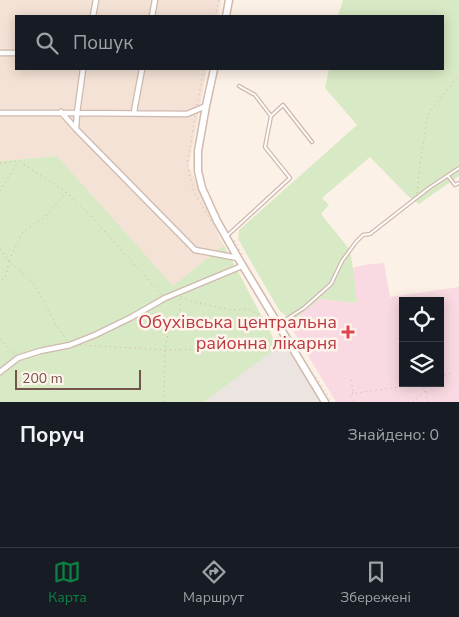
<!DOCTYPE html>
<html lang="uk">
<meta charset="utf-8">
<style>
:root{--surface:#171b24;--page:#20242c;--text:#f1f3f6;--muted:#9ea1a6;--line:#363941;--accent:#0b8043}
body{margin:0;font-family:"Nunito Sans",sans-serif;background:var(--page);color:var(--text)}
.controls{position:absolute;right:15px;bottom:15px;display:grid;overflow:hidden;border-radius:0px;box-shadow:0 2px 12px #0003}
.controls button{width:45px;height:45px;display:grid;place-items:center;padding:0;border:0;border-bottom:1px solid var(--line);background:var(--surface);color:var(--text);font:25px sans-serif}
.scale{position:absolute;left:15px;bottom:12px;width:126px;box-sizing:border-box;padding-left:5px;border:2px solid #75554b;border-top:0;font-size:14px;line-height:18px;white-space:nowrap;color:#75554b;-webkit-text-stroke:4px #fff5ed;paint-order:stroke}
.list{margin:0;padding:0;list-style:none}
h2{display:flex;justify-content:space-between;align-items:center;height:65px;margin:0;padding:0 20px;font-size:21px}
h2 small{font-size:16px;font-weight:400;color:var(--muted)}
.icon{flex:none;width:28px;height:28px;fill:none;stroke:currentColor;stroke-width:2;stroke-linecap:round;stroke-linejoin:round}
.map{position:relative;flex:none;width:459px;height:402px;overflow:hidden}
.search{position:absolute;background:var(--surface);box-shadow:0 2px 12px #0003;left:15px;right:15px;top:15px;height:55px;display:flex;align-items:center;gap:12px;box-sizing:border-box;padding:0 18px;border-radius:0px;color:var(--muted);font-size:19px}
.sheet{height:145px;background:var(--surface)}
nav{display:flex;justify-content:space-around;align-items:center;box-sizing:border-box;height:70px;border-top:1px solid var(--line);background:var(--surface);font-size:14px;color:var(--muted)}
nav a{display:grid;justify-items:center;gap:2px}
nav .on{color:var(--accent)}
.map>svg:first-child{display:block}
</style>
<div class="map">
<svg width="459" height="402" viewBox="0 0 459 402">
<rect width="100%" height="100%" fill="#fcf1e6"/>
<path fill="#f3e2d5" d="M0,0h221l-3,16h-202v53h191l-18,97 31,73 4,6 -51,42 -116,-131 -57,5z"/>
<path fill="#ece4e0" d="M287,339l38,63h-121z"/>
<path fill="#f9dae2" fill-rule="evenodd" d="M384,263l6,34 69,-10v115h-123l-44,-73 -2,-6 2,-2 28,-22 37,4 -4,-35 10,-3zM403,301h37v82h-37z"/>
<path fill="#d8e9c5" d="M343,0h116v176l-40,28 -11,-8 -38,-39 -48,41 7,7 -8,9 29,36 5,32 2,21 -37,-4 -28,22 -13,-11 -41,-71 1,-9 118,-105 -32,-37 4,-19h114v-53h-105z
M57,156l116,130 51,-41 54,102 -74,55h-204v-241z"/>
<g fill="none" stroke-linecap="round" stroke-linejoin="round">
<g stroke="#cfb9af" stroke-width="4.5">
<path id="service" d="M239,86l16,9 16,21
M448,176l7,9 4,-2
M228,235l62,-57 -25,-31 6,-31 12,-11 29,37
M279,324l25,-16 27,-24 11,-23 14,-19 7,-7 7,-1 59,-46 30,-20"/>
</g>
<g stroke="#cfb9af" stroke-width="7">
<path id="minor" d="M93,16l3,-16
M152,16l3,-16
M0,53h16
M61,112l15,17 119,121 43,8
M0,113h77l110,1 19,-8
M134,113l1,-7 7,-37
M76,129l1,-16 6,-44
M0,372l18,-14 22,-7 30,-6 25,-10 35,-17 35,-20 77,-32"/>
</g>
<g stroke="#d2b9ad" stroke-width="9">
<path id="secondary" d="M226,16l3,-16
M214,69l-8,37 -8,45v20l4,17 15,33 21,37 87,144"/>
</g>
<path stroke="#d6afa2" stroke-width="1" stroke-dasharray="1 4" stroke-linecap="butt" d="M215,16l4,-16
M197,105l7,-36
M195,116l-8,49 7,27 17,29
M0,163l19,-2 47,31 21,20 75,83
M0,191l18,-29
M66,192l-20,24 -24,17 -13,28 26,24 21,40 12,17
M417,193l4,-36 7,-43 31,-39
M234,241h1l8,15
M0,249l9,12 -3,15 -6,6
M181,297l10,4 40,9 17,-1 22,12
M0,339l15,16
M80,345l85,5 88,-2 26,-11
M316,377l16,25
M440,377l11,-4
M351,380l2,12 3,1 65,-9
M421,383l5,8 2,11
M353,393l-3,2 4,7
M164,402l1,-52 3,-16 12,-25v-12
M413,402l12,-11"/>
<use href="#service" stroke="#fff" stroke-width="2"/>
<use href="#minor" stroke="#fff" stroke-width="4.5"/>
<use href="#secondary" stroke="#fff" stroke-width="6"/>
</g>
<path fill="#e0444e" stroke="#fff5ed" stroke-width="2" d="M345.5 324.5h5v5h5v5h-5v5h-5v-5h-5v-5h5z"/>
<g text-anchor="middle" stroke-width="5" stroke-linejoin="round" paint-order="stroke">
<g font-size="18" fill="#be3a42" stroke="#fff5ed" text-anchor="end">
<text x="337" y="328">Обухівська центральна<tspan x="337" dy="21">районна лікарня</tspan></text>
</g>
</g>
</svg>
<div class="controls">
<button><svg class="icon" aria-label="locate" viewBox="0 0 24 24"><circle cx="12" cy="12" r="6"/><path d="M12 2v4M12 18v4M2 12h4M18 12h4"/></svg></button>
<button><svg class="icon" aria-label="layers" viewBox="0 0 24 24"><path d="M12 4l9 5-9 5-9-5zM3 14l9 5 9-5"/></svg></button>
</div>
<div class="scale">200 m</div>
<div class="search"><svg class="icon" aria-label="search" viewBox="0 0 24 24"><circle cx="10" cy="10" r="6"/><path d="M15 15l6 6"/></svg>Пошук</div>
</div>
<section class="sheet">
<h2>Поруч<small>Знайдено: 0</small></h2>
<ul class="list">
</ul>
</section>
<nav>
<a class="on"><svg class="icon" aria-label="map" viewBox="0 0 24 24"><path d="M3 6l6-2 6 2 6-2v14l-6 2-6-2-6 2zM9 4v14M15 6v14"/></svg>Карта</a>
<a><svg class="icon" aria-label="directions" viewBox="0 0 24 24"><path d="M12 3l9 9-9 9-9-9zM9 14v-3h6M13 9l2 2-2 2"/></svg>Маршрут</a>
<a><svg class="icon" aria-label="saved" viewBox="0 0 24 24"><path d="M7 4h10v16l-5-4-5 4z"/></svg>Збережені</a>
</nav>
